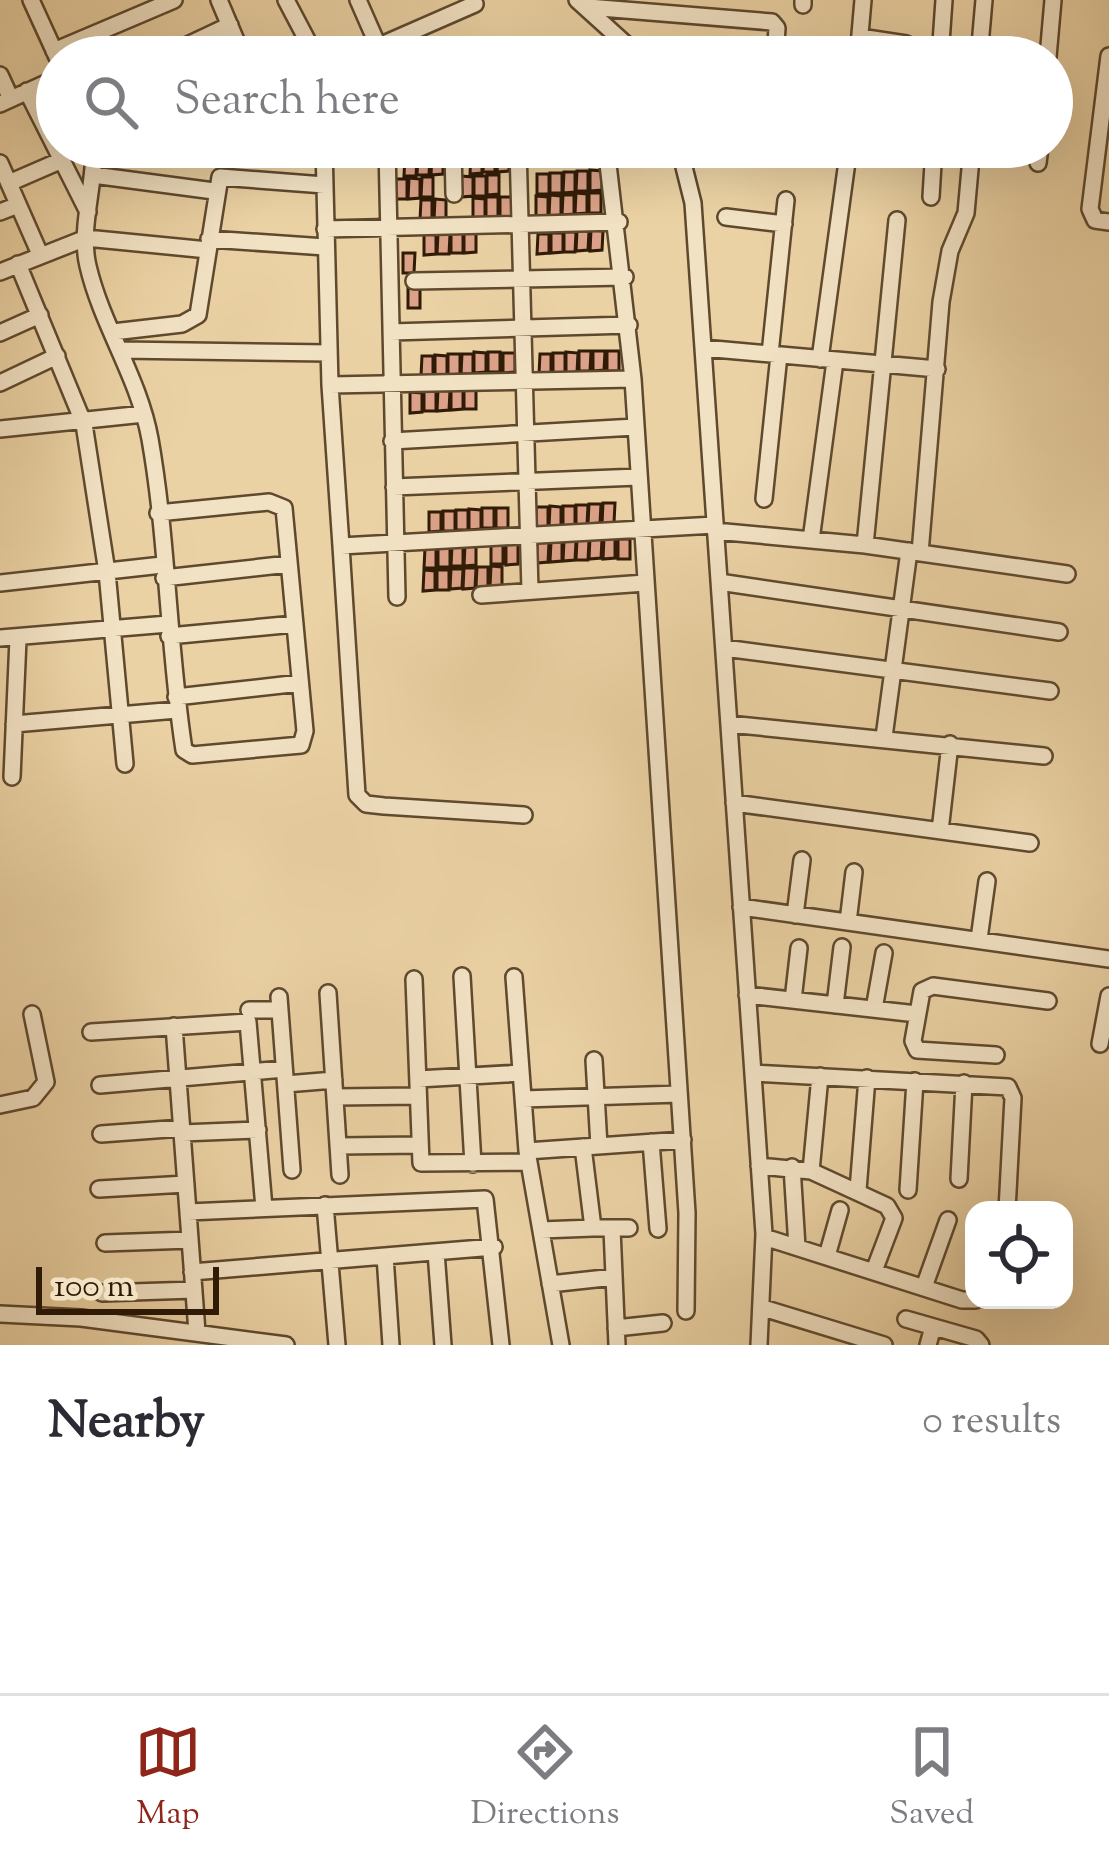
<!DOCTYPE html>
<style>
:root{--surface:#fff;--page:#f7f7f7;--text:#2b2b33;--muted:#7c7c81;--line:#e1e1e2;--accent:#8f2418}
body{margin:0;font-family:"Sorts Mill Goudy",serif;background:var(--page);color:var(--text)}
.controls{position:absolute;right:36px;bottom:36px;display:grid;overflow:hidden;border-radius:24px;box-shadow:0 12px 48px #0002}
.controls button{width:108px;height:108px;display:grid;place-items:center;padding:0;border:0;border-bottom:3px solid var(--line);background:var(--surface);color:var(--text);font:60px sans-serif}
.scale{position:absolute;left:36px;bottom:30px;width:183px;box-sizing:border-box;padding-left:12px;border:6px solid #301b06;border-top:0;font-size:33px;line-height:42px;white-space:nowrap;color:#301b06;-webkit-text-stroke:9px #f2e2c4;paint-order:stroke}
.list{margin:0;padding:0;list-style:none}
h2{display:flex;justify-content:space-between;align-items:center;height:156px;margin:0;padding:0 48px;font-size:51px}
h2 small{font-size:39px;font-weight:400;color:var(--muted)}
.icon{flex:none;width:66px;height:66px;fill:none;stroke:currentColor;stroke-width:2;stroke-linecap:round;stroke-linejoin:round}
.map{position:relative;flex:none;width:1109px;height:1345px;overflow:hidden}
.search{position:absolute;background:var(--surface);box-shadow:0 12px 48px #0002;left:36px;right:36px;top:36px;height:132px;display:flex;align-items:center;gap:30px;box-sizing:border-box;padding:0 42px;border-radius:66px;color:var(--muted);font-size:45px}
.sheet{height:348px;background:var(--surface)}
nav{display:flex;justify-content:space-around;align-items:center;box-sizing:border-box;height:168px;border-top:3px solid var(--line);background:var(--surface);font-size:33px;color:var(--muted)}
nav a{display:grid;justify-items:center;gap:6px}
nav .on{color:var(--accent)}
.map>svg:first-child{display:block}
</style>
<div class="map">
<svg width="1109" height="1345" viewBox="0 0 1109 1345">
<rect width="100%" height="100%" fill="#ebd2a4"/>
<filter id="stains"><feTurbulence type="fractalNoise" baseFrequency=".00167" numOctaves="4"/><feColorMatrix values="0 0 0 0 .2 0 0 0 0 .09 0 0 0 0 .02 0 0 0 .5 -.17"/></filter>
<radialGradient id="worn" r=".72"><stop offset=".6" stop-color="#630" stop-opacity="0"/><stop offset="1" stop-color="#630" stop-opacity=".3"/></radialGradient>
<path fill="#dca289" stroke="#301b06" stroke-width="3" d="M484,152h11v20h-12z
M498,152h11v19l-12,1z
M471,153l11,1v19l-12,1z
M432,154h11v20l-12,1z
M418,155h12l-1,20h-12z
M405,156h12l-1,20h-12z
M590,170l12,1v19l-12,1z
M577,171h11v20h-12z
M564,172h11v20l-12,1z
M550,173h12v20h-12z
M537,174h12v20h-12z
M487,175h12v19l-12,1z
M461,176l12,1v19l-12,1z
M474,176h12v20h-12z
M422,177h11v20h-12z
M409,178l11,1v19l-12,1z
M396,179h11v20h-12z
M576,193l11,1v19l-12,1z
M589,193h12v20h-12z
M550,195l11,1v19l-12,1z
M563,195h11v19l-12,1z
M536,196l12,1v19l-12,1z
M486,197h12v20l-12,1z
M500,197h12v20h-12z
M473,198l12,1v19l-12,1z
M435,199l11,1v19l-12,1z
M421,200h11v19l-12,1z
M591,230l12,1 -1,19 -12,1z
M577,231h12l-1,19 -12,1z
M464,232h12v20l-12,1z
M564,232h12l-1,20h-11z
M451,233h12v20h-12z
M551,233h12v19l-12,1z
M424,234l12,1v19l-12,1z
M438,234h12l-1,20h-12z
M538,234h11v19l-12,1z
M403,253h12l-1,20h-11z
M408,288h12v20h-12z
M579,351h12l-1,20h-11z
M593,351h12l-1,19 -11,1z
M607,351h12v20h-12z
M474,352l12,1v19l-12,1z
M488,352h12v20h-12z
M566,352l12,1 -1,19 -11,1z
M503,353h12v19l-12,1z
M553,353h12v20h-12z
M448,354h12v20l-12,1z
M462,354h11v20h-12z
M540,354h11v20h-12z
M435,355l12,1v19l-12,1z
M422,356h11v20h-12z
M451,389l12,1v19l-12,1z
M464,389h12v20h-12z
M438,390l12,1 -1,19 -12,1z
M424,391h12v20h-12z
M410,392l12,1v19l-12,1z
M603,503h12l-1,20 -12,1z
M589,504h12l-1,19 -12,1z
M576,505h12l-1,20h-11z
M550,506l11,1v19l-12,1z
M563,506h12v19l-12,1z
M536,507h12v20h-12z
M482,508h12v20h-12z
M496,508h12v20h-12z
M469,509l12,1v19l-12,1z
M456,510h12v20h-12z
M443,511h12v20h-12z
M429,512h12v19l-12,1z
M590,538l12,1 -1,19 -12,1z
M604,538h11v20l-12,1z
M618,539h12v20h-12z
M577,540h12l-1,20h-12z
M564,541h12l-1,19 -12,1z
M537,542h12l-1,20 -11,1z
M551,542h11v19l-12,1z
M491,544h12v20h-12z
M506,544h12v20l-12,1z
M452,546h11v20h-12z
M465,546h11v19l-12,1z
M438,547h12v20h-12z
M425,548h11v20h-12z
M491,566l11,1v19l-12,1z
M477,567h11v20h-12z
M464,568h12l-1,20 -12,1z
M451,569h12l-1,19 -12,1z
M424,570l11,1v19l-12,1z
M437,570h12v20h-12z"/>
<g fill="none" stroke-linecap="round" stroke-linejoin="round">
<g stroke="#5f492e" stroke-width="20">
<path id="minor" d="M31,0l26,57
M219,0l24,57
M286,0l30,57
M358,0l25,57
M577,0l63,57
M803,5v-5
M588,7l184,15 5,6 -2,29
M860,37l46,7
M379,46l96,-42
M534,48l8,9
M54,51l120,-51
M1109,56l-19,153 5,11 14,2
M162,57l68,-32
M858,57l5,-57
M940,57l4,-57
M979,57l5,-57
M1048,57l5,-57
M0,75l11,24
M27,91l61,121
M0,104l57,-26
M94,147c1,38 -15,82 -6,119 14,60 51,112 62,173 18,102 18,208 34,311l8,5 109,-10 4,-14 -21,-223 -15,-6 -111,11
M200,147h1
M324,147l6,238 11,161 374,-21
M387,147l10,450
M453,147l1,47
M518,147l12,444
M606,147l27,232 54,834 -1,98
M679,147l14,56 71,1031 -5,111
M682,147l65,10 13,-10
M0,163l39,89
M1038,163l2,-16
M93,175l121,16
M9,183l53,-23
M931,197l3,-50
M0,212l18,-7
M726,217l58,7
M325,229l294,-7
M209,239l116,8
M18,264l66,160 23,148 18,192
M0,272l86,-34 122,12
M414,281l211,-4
M113,332l69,-8 16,-9 22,-138 104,8
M391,332l238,-7
M0,333l40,-18
M703,348l234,21
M121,350l208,3
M770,354l16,-154
M820,359l29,-212
M0,383l57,-27
M330,385l303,-6
M0,429l144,-15
M392,441l243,-14
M394,487l244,-10
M764,499l15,-144
M715,531l150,14 202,29
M811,540l24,-179
M865,545l32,-325
M341,546l16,249 9,9 18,2 140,9
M920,553l21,-251 9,-51 16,-38 6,-66
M164,578l125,-14
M719,582l340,50
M0,583l162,-18
M481,595l164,-12
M169,636l126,-12
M0,638l168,-14
M724,648l326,43
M176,697l124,-14
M14,724l163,-14
M729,724l315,32
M884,737l25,-186
M12,777l6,-138
M734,803l296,40
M940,831l10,-87
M741,907l368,52
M795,915l7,-55
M848,922l6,-50
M979,939l8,-58
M462,976l11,188
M514,977l13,174 34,194
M414,979l7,184 108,-1
M328,993l12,182
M747,995l170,19
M279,997l13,173
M793,1000l6,-52
M835,1005l7,-58
M874,1009l10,-56
M249,1010h31
M174,1026l23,306
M91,1032l157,-10 16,186
M1100,1044l9,-48
M996,1055l-79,-5 -4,-9 9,-50 11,-5 115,15
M594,1060l5,86
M753,1073l255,14 5,11 -6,112
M418,1079l103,-6
M286,1084l48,-4
M100,1085l184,-16
M335,1097l83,-1
M523,1099l156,-5
M0,1105l33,-7 13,-16 -14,-68
M182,1133l76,-3
M101,1134l81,-6
M651,1142l7,87
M338,1146l82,-1
M583,1147l10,81h36
M527,1151l156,-11
M759,1166l52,5 76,35 7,12 -20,53
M792,1167l5,80
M811,1171l9,-95
M959,1179l5,-96
M99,1189l87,-5
M858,1190l9,-112
M908,1190l7,-109
M325,1205l12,140
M188,1212l297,-13 16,146
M612,1229l5,116
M541,1230l52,-2
M764,1237l198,63h14
M105,1243l85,-3
M436,1252l7,93
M385,1256l6,89
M827,1256l13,-46
M192,1272l302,-25
M550,1284l64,-7
M924,1287l24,-67
M102,1293l92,-3
M763,1308l121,37
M0,1314l81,4 205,27
M906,1319l70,20 5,6
M616,1328l47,-5
M928,1345l5,-18"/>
</g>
<use href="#minor" stroke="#f2e2c4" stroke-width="15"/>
</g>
<rect width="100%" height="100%" filter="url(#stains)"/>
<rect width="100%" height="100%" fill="url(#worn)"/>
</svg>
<div class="controls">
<button><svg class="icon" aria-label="locate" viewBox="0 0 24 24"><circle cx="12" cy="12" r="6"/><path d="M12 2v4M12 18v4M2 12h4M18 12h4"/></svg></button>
</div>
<div class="scale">100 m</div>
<div class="search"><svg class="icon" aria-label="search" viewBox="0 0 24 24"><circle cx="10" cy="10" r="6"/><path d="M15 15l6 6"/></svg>Search here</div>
</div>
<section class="sheet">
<h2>Nearby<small>0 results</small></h2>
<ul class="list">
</ul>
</section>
<nav>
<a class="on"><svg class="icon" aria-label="map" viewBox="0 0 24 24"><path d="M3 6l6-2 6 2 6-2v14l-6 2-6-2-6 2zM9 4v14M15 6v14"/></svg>Map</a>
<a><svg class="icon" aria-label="directions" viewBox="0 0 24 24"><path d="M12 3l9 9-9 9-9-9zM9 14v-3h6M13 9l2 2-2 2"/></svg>Directions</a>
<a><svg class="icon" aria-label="saved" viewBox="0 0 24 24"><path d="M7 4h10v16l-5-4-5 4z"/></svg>Saved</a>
</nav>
